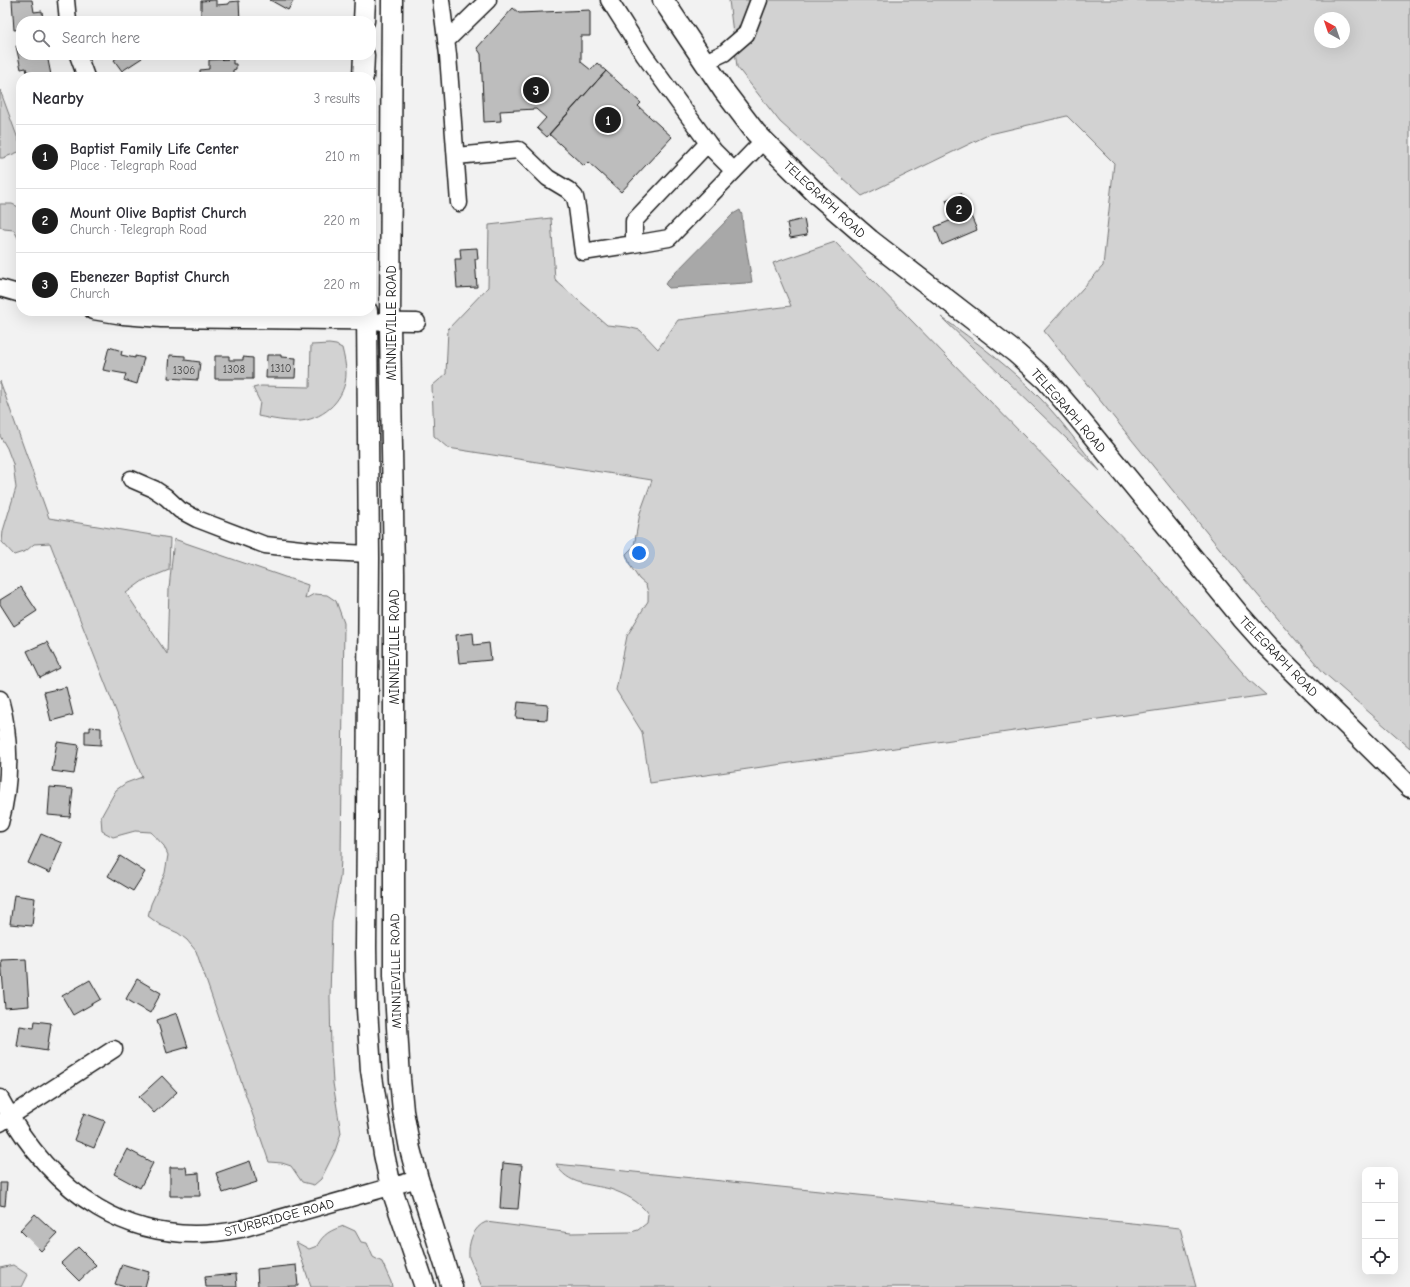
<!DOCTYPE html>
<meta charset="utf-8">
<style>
:root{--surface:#fff;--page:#f2f2f3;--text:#2b2b33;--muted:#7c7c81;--line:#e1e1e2;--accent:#1c1c1c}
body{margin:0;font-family:"Comic Neue",sans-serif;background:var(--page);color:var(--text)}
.controls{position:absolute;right:12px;bottom:12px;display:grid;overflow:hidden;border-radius:8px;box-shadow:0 4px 16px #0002}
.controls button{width:36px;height:36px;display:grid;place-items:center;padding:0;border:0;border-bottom:1px solid var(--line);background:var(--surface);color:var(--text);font:20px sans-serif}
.compass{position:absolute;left:1314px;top:12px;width:36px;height:36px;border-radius:50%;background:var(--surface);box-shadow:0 4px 16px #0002;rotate:320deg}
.you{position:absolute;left:639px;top:553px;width:14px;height:14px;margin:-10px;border:3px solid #fff;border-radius:50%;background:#1a73e8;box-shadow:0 0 0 6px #1a73e833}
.badge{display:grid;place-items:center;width:26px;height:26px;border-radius:50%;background:var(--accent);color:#fff;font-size:13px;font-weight:700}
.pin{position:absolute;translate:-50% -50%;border:2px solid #fff;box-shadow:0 1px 4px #0006}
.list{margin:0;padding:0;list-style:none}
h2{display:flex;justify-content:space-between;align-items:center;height:52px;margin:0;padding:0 16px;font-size:17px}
h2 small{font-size:13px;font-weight:400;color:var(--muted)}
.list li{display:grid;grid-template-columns:26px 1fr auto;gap:12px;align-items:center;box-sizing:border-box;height:64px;padding:0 16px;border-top:1px solid var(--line)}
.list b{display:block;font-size:15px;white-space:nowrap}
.list p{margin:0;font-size:13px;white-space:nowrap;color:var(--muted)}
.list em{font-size:13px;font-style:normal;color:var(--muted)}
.icon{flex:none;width:22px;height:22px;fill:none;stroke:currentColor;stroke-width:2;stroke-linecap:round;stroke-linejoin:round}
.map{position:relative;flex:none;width:1410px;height:1287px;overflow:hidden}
.search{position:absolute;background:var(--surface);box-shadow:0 4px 16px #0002;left:16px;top:16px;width:360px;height:44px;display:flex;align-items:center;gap:10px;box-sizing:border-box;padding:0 14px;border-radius:16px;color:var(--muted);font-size:15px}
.panel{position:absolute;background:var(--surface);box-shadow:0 4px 16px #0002;left:16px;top:72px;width:360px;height:244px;border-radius:16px}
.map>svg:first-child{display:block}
</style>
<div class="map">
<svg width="1410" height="1287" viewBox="0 0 1410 1287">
<rect width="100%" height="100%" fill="#f2f2f2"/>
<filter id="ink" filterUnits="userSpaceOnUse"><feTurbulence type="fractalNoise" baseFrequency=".025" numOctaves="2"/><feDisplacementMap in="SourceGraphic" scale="8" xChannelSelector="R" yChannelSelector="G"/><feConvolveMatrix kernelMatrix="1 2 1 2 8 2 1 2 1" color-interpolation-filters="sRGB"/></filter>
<g filter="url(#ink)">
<path fill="#d2d2d2" stroke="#777" fill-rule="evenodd" d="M729,0h681v748l-87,-76 -78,-92 -201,-249 59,-65 11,-103 -47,-47 -77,18 -128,62 -82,-74 -43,-55zM1320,18h24v24h-24z
M0,90l21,57v4l-18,7h-3z
M0,204h12l9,4v36l-7,-14 -10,-1 -4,-3z
M551,218l4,62 52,45 20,2 13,3 18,19 20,-29 113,-14 -18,-43 62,-21 302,310 112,128 17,15 -616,88 -8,-51 -26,-42 11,-54 21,-35v-9l-2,-7 -7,-6 -8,-12 -5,-13 8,-8 6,-33 12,-33 -204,-32 -14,-12 -2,-50 14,-12 2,-45 40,-42 1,-62z
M941,317c36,25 70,51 100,82 21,22 39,48 59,72z
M329,344l7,1 6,3c2,8 4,17 4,25 0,25 -20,45 -45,48 -14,1 -29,-2 -43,-5l2,-14 -7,-14 8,-2 49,1 1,-42z
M0,381l49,137 121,20 -1,32 -25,10 -18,13 41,61 2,-65 5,-50 134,46 -3,14 9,-5 13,1 9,6 8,22 -3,235 -1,19 -8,45 -2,75 1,54 2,32 8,50 -6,18 -14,28 -7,6 -12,-3 -11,-16 -9,-3 -13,-1 -73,-211 -9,-11 -9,-7 -18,-8 -12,-9 3,-12 14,-31 3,-18 -4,-9 -13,-14 -16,-1 -22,6 -11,-6 -1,-14 15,-27 10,-7 16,-6 -92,-234 -16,1 -8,7 -12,4 -12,-13 1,-11 13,-43 -3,-24 -6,-16 -7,-12z
M556,1164l624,64 16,59h-714l-13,-30c-1,-14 4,-30 17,-35l85,11 60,-1 7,-2 9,-7 1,-9c-9,-13 -23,-20 -38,-25 -20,-5 -43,-4 -54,-25z
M344,1226l11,5 6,11 6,1 6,14 9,5 9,20 1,5h-81l-15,-45 13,7 8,-3c6,-12 14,-16 27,-20z
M13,1265l15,10 -6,12h-22v-19z"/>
<path fill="#a8a8a8" stroke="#707070" d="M740,210l2,5 1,12 9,55 -6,1 -77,5 -4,-4 3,-4 65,-66z"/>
<path fill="#bdbdbd" stroke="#1c1c1c" d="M12,0h20l2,12 8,-1 1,10h-22v8l-7,1z
M216,0v5l13,-1v-2l10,-1 1,20h-39v-20z
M270,0h24l-6,10z
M513,8l6,5 71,-3v26h-9v26l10,8 6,-7 9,8 -59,66 -10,-9 9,-10 -10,-9 -36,2 1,10 -17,1 -3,-68 -4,-6z
M21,44v11h26l4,20 -7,2h-16l-2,-9 -5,1 -5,-23z
M116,55h24l2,3 -20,13 -8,-11 4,-3z
M233,59v5h3v5l-3,1v7h-33v-7l9,-1v-9z
M606,71l35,32 -3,3 34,31 -51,55 -33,-30 -4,4 -35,-32z
M961,193l16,37 -35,15 -7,-18 19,-8 -8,-19z
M804,219l3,16 -17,3 -3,-15z
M477,248l1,11h-3l2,28 -20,1 -2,-29h6l-1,-10z
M109,347l13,4 -1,4 14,3v-2l9,2 -7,26 -13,-4 2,-6 -23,-4z
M170,355l15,1v4l15,2 -2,18 -30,-2z
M267,355h14v2l15,1 -1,20h-29z
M215,356h14v4h14v-3l10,1v21h-38z
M21,587l16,24 -23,15 -14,-22v-4z
M473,633l1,12 15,-2 2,17 -32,3 -3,-28z
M47,642l13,26 -20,10 -13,-27z
M66,687l7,28 -22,6 -7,-29z
M518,702l30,3 -1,15 -31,-2z
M90,727l11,1v17l-16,-1v-13h5z
M57,742l22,3 -5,29 -22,-3z
M50,787l23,2 -3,28 -22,-2z
M41,834l21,9 -12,30 -22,-10z
M120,856l25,16 -12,19 -25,-15z
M14,895l21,3 -3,28 -22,-2z
M26,959l3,47 -24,2 -4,-48z
M137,979l24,14 -11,20 -24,-14z
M90,980l11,19 -28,16 -11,-19z
M177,1013l11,34 -21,6 -10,-33z
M35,1021l16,2 -4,28 -30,-5 3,-20 14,2z
M162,1076l15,16 -23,21 -15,-16z
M84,1113l21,8 -11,27 -20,-8z
M127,1149l26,14 -13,25 -26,-14z
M250,1161l7,21 -34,11 -7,-20z
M503,1163l19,2 -4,44 -18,-1z
M170,1167h16l1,7 12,-1 1,23h-30z
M0,1183h7l-2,23 -5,-1z
M35,1214l22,20 -16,17 -21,-21z
M78,1247l18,18 -17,16 -18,-18z
M122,1264l27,8 -4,15h-20l-10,-3z
M296,1265l2,21 -40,1 -1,-18z
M236,1274l1,13h-31l-1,-10z"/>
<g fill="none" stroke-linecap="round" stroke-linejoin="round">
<g stroke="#1c1c1c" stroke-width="19">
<path id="minor" d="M66,0l2,21
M441,0l7,55 11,148
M446,41l42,-41
M78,55l8,22
M705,62l19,-9 22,-19 13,-34
M708,143l6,8 20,20
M456,156l63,-6 29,28 20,12 7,7 2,10 6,45 51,-8v-23l74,-78 -64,-88 -35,-55
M634,244l35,-6 94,-97
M0,288l21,6
M93,311l30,5 38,3 256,3
M131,479l23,10 12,8 14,13 17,9 68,26 63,7 41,2
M0,699c11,39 11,85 0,124
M0,1098c51,95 130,154 241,131l177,-50
M0,1123l114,-74"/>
</g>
<g stroke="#1c1c1c" stroke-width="23">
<path id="major" d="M392,0l-2,323 4,250v402l6,104 3,32 7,38 8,30 34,108
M663,0l61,91 32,42 62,62 52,45 146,113 30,27 25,29 171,209 25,28 143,141
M364,21l1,-21
M363,77l1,-22
M367,311l2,247 -3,389 1,62 4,61 13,84 7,33 34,100"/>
</g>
<use href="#minor" stroke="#fff" stroke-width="16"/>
<use href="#major" stroke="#fff" stroke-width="20"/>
</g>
</g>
<g text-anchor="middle" stroke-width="4" stroke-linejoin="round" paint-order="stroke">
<g font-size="11" fill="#444">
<text x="281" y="372">1310</text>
<text x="234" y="373">1308</text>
<text x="184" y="374">1306</text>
</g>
<g font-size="13" fill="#1c1c1c" stroke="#fff">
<text transform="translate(825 199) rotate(43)" y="5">TELEGRAPH ROAD</text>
<text transform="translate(391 323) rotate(-90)" y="5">MINNIEVILLE ROAD</text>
<text transform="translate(1069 410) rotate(49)" y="5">TELEGRAPH ROAD</text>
<text transform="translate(394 647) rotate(-90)" y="5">MINNIEVILLE ROAD</text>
<text transform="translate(1279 656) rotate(46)" y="5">TELEGRAPH ROAD</text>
<text transform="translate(395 971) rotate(-91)" y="5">MINNIEVILLE ROAD</text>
<text transform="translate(279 1217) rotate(-15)" y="5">STURBRIDGE ROAD</text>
</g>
</g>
</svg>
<div class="controls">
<button>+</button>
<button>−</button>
<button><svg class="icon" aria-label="locate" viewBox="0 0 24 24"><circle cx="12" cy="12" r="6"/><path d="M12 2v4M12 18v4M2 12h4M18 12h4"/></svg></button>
</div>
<svg class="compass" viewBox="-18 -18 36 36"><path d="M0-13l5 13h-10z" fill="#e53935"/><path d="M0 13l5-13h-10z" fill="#7c7c81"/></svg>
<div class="you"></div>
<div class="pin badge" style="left:608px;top:120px">1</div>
<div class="pin badge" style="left:959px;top:209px">2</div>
<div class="pin badge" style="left:536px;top:90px">3</div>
<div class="search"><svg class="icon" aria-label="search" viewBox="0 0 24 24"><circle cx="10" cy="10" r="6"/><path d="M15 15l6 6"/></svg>Search here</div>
<section class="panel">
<h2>Nearby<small>3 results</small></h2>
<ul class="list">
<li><span class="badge">1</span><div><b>Baptist Family Life Center</b><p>Place · Telegraph Road</p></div><em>210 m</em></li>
<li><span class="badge">2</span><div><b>Mount Olive Baptist Church</b><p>Church · Telegraph Road</p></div><em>220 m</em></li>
<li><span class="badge">3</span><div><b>Ebenezer Baptist Church</b><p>Church</p></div><em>220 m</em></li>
</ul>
</section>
</div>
